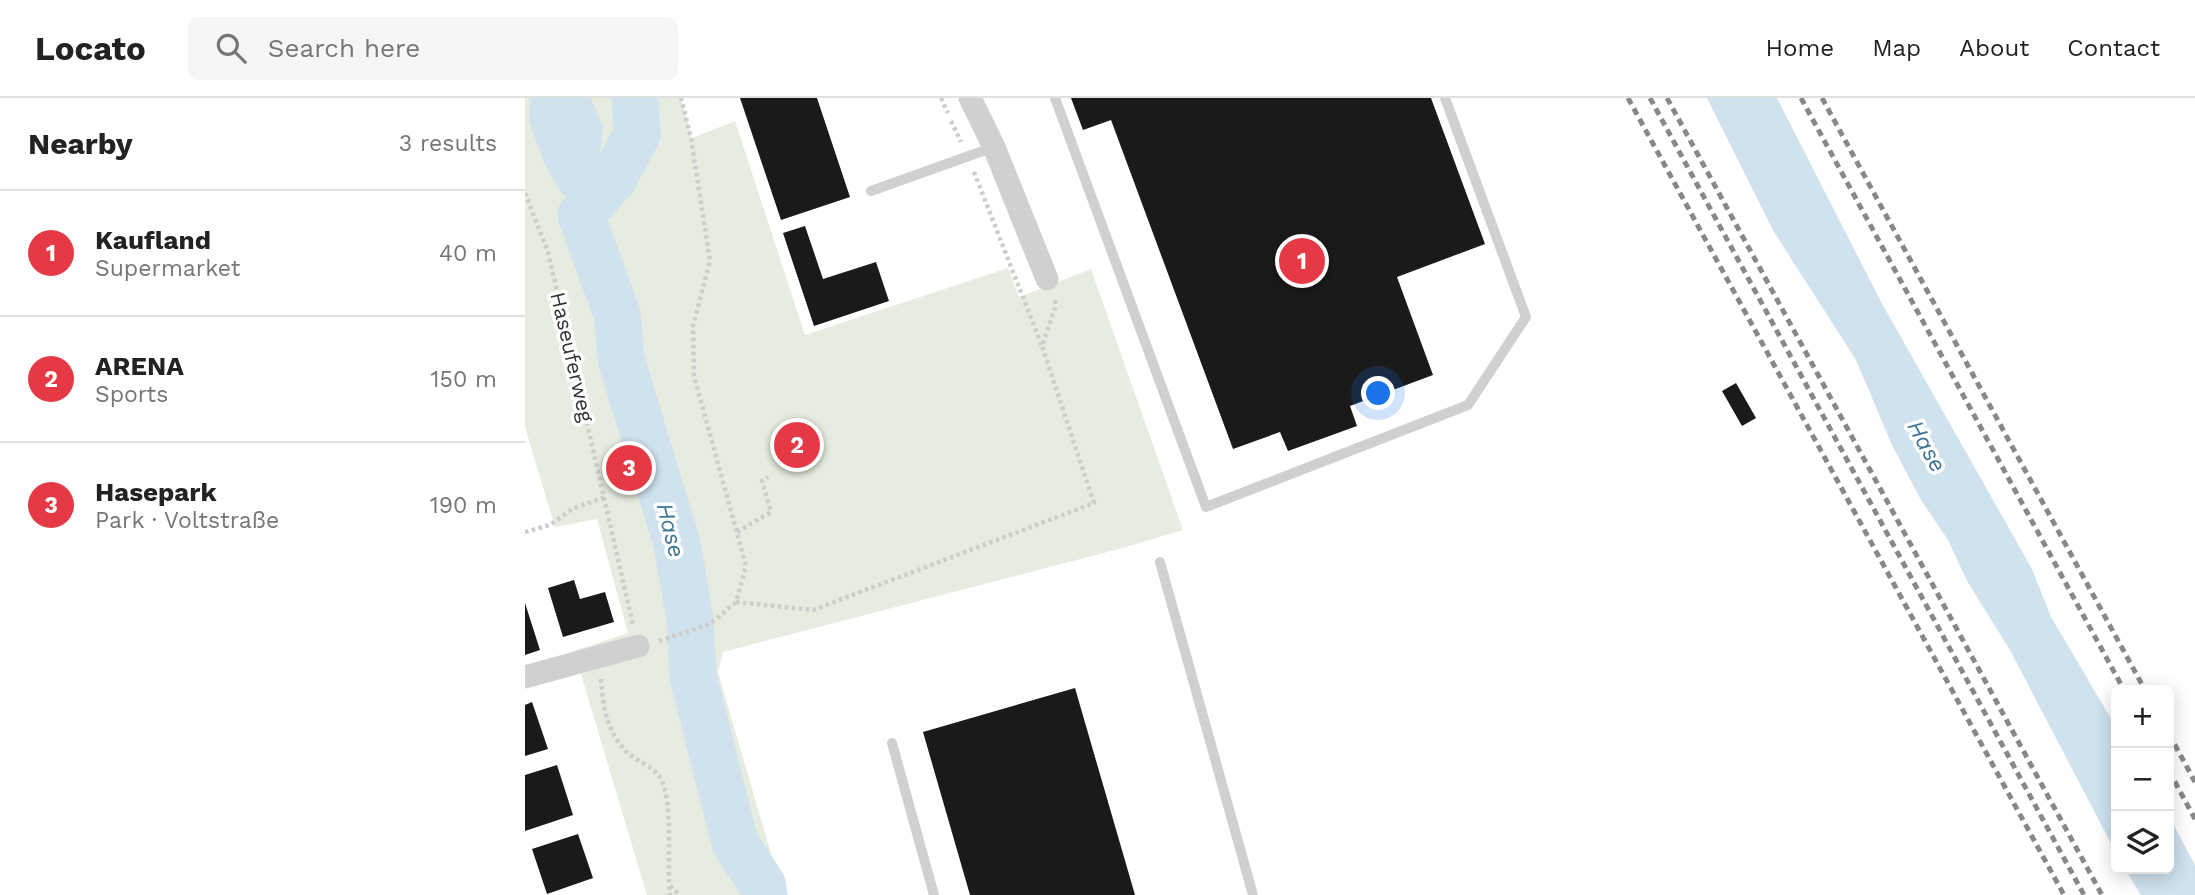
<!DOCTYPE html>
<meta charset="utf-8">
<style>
:root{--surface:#fff;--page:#f6f6f6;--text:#222;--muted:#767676;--line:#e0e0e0;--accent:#e63946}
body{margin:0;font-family:"Work Sans",sans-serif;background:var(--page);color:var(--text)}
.controls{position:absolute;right:21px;bottom:21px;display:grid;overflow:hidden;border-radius:10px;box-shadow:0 4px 18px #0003}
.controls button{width:63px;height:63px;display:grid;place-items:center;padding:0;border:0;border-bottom:2px solid var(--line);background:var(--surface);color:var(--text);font:35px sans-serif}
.you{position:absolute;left:854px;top:296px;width:24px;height:24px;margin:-18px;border:5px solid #fff;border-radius:50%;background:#1a73e8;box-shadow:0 0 0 10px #1a73e833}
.badge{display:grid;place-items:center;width:46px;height:46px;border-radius:50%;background:var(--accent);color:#fff;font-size:23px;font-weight:700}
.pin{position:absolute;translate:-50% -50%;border:4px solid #fff;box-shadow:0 2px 7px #0006}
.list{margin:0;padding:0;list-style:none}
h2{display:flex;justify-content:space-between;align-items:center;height:91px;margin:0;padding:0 28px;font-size:30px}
h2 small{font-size:23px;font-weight:400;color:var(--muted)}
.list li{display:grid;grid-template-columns:46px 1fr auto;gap:21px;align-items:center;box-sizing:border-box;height:126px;padding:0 28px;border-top:2px solid var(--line)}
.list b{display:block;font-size:26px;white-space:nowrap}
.list p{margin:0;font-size:23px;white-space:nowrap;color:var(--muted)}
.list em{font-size:23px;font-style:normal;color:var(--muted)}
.icon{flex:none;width:38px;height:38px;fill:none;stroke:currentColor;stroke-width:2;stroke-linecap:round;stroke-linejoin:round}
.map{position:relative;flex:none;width:1670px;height:797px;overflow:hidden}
header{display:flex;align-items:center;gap:42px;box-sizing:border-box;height:98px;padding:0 35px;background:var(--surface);border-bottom:2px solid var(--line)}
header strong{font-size:33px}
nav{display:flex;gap:38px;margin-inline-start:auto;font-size:24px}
.search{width:490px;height:63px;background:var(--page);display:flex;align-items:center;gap:18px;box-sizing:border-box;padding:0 24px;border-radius:10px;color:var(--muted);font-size:26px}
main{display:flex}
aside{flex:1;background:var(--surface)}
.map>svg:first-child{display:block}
</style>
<header>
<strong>Locato</strong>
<div class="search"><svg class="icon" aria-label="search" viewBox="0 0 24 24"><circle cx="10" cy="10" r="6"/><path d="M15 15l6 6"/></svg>Search here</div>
<nav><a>Home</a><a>Map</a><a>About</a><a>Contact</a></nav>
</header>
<main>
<aside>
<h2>Nearby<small>3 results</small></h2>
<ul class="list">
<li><span class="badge">1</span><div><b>Kaufland</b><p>Supermarket</p></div><em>40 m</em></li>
<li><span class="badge">2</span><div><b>ARENA</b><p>Sports</p></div><em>150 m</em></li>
<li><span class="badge">3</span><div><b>Hasepark</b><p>Park · Voltstraße</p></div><em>190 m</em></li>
</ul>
</aside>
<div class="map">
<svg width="1670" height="797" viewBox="0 0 1670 797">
<rect width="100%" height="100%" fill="#fff"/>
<path fill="#e6ecdf" d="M0,0h156l11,40 43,-17 70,214 203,-67 11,29 72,-28 92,261 -64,19 -396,103 -5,20 65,223h-136l-73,-244 54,-18 -31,-114 -42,8 -30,-100z"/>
<path fill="#cfe2ee" d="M5,0h61l12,30 -3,26 -10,21 5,24 -14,16 -19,-22 -17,-28 -16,-44z
M1182,0h70l103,202 152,269 19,48 65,110v126l-106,-203 -43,-69 -19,-41 -27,-40 -29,-55 -36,-85 -82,-128z
M1644,718l26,49v30h-54l-16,-26h44z"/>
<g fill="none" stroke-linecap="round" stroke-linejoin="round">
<path stroke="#cfe2ee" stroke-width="47" d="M110,0l2,36 -23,44 -33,37 36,99 4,45 56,185 13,75 3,57 42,167 28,43 1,9"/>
</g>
<path fill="#1a1a1a" d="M215,0h77l33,99 -69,23z
M546,0h360l54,146 -88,33 36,98 -83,31 7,20 -69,25 -8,-19 -47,17 -122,-329 -28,10z
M280,128l18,53 53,-17 13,39 -75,25 -31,-93z
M1211,285l20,35 -14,8 -20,-35z
M49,482l6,19 25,-7 9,30 -51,15 -15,-49z
M0,505l15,47 -15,5z
M550,590l60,207h-165l-47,-163z
M7,604l16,47 -23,7v-51z
M32,667l16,50 -48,16v-56z
M53,736l15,44 -46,16 -15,-45z"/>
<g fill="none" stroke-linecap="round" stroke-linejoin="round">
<path stroke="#cdcdcd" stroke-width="4.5" stroke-dasharray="3.5 3.5" stroke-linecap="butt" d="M416,0l7,15
M426,23l10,21
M449,74l68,174
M0,95l23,59 85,373
M0,434l25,-7 22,-16 33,-12
M212,434l34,-20 -9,-31 6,-4
M211,504l77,8 281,-107 -52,-157 14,-41 -2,-7
M134,543l51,-17 26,-22 10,-36 -52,-190 -1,-50 17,-65 -19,-123 -10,-40
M76,581c2,30 7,59 32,78 8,6 21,11 26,19 16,23 7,88 11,119
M145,788l10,9"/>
<path stroke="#d0d0d0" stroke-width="10" d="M530,0l151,409 262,-102 58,-88 -81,-219
M346,93l123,-44
M635,464l93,333
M367,645l42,152"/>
<path stroke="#d0d0d0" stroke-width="23" d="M445,0l24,49 53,132
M0,579l113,-31"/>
<path stroke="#888" stroke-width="5" stroke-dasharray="7 5" stroke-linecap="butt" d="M1103,0l436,797
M1125,0l434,797
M1142,0l435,797
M1276,0l323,592
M1297,0l323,592
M1644,636l26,48
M1644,673l26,48"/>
</g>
<g text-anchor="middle" stroke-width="7" stroke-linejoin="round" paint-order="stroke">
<g font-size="21" fill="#333" stroke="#fff">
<text transform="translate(47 259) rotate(77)" y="7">Haseuferweg</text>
</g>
<g font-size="23" font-style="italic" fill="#3f7597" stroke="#fff">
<text transform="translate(1402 348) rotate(61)" y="8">Hase</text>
<text transform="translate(146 432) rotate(76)" y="8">Hase</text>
</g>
</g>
</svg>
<div class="controls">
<button>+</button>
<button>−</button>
<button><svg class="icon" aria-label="layers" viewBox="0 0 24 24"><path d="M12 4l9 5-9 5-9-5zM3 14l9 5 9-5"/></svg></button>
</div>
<div class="you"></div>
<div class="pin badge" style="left:777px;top:163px">1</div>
<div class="pin badge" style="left:272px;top:347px">2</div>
<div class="pin badge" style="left:104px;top:370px">3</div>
</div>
</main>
